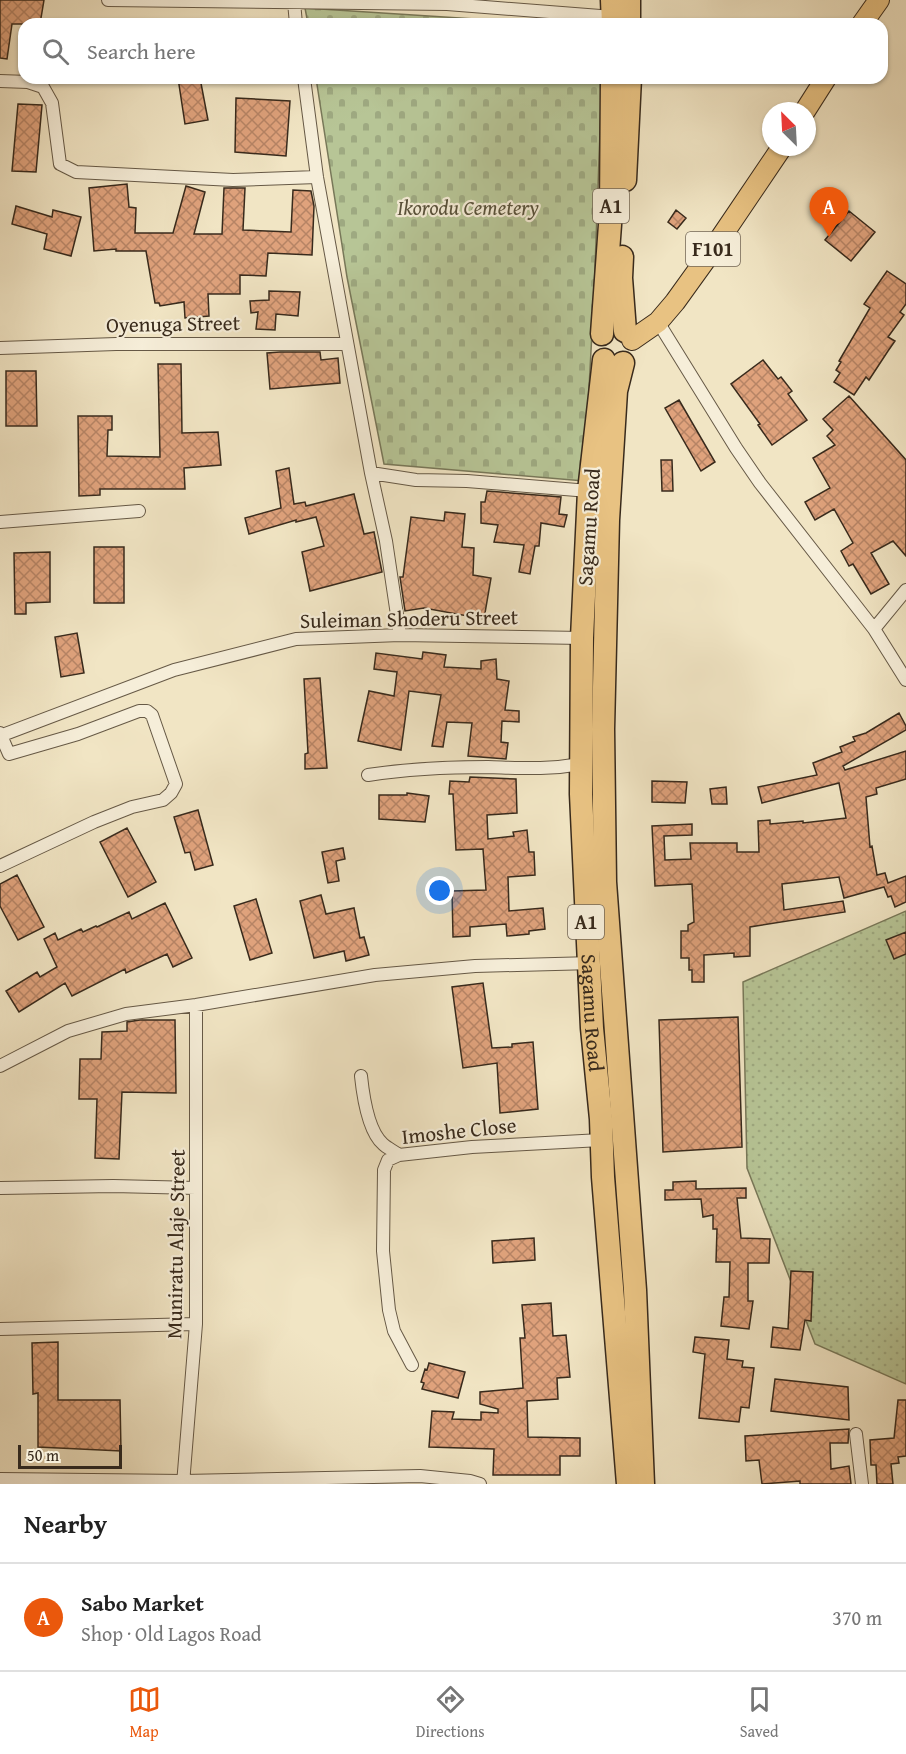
<!DOCTYPE html>
<meta charset="utf-8">
<style>
:root{--surface:#fff;--page:#f2f2f2;--text:#222;--muted:#767676;--line:#e0e0e0;--accent:#ea580c}
body{margin:0;font-family:"Gentium Book Plus",serif;background:var(--page);color:var(--text)}
.compass{position:absolute;left:762px;top:102px;width:54px;height:54px;border-radius:50%;background:var(--surface);box-shadow:0 2px 4px #0004;rotate:336deg}
.scale{position:absolute;left:18px;bottom:15px;width:104px;box-sizing:border-box;padding-left:6px;border:3px solid #382a1c;border-top:0;font-size:16px;line-height:21px;white-space:nowrap;color:#382a1c;-webkit-text-stroke:4px #f6eed9;paint-order:stroke}
.you{position:absolute;left:440px;top:891px;width:21px;height:21px;margin:-15px;border:4px solid #fff;border-radius:50%;background:#1a73e8;box-shadow:0 0 0 9px #1a73e833}
.badge{display:grid;place-items:center;width:39px;height:39px;border-radius:50%;background:var(--accent);color:#fff;font-size:20px;font-weight:700}
.pin{position:absolute;translate:-50% -50px;filter:drop-shadow(0 2px 3px #0008)}
.pin::after{content:'';position:absolute;top:32px;width:21px;height:18px;background:inherit;clip-path:polygon(0 0,100% 0,50% 100%)}
.list{margin:0;padding:0;list-style:none}
h2{display:flex;justify-content:space-between;align-items:center;height:78px;margin:0;padding:0 24px;font-size:26px}
h2 small{font-size:20px;font-weight:400;color:var(--muted)}
.list li{display:grid;grid-template-columns:39px 1fr auto;gap:18px;align-items:center;box-sizing:border-box;height:108px;padding:0 24px;border-top:2px solid var(--line)}
.list b{display:block;font-size:22px;white-space:nowrap}
.list p{margin:0;font-size:20px;white-space:nowrap;color:var(--muted)}
.list em{font-size:20px;font-style:normal;color:var(--muted)}
.icon{flex:none;width:33px;height:33px;fill:none;stroke:currentColor;stroke-width:2;stroke-linecap:round;stroke-linejoin:round}
.map{position:relative;flex:none;width:906px;height:1484px;overflow:hidden}
.search{position:absolute;background:var(--surface);box-shadow:0 2px 4px #0004;left:18px;right:18px;top:18px;height:66px;display:flex;align-items:center;gap:15px;box-sizing:border-box;padding:0 21px;border-radius:18px;color:var(--muted);font-size:22px}
.sheet{height:186px;background:var(--surface)}
nav{display:flex;justify-content:space-around;align-items:center;box-sizing:border-box;height:84px;border-top:2px solid var(--line);background:var(--surface);font-size:16px;color:var(--muted)}
nav a{display:grid;justify-items:center;gap:3px}
nav .on{color:var(--accent)}
.map>svg:first-child{display:block}
</style>
<div class="map">
<svg width="906" height="1484" viewBox="0 0 906 1484">
<defs>
<pattern id="grass-dots" width="8" height="8" patternUnits="userSpaceOnUse" patternTransform="scale(1.5)"><rect width="8" height="8" fill="#b7c596"/><path d="M2 2h.1M6 6h.1" fill="none" stroke="#9ea981" stroke-width="1.8" stroke-linecap="round"/></pattern>
<pattern id="cemetery-stones" width="16" height="16" patternUnits="userSpaceOnUse" patternTransform="scale(1.5)"><rect width="16" height="16" fill="#b7c596"/><path d="M2 7V4a2 2 0 0 1 4 0v3zM10 15v-3a2 2 0 0 1 4 0v3z" fill="#9ea981"/></pattern>
<pattern id="building-cross-hatch" width="8" height="8" patternUnits="userSpaceOnUse" patternTransform="scale(1.5)"><rect width="8" height="8" fill="#dfa27c"/><path d="M0 0l8 8M0 8l8-8" fill="none" stroke="#b68465"/></pattern>
</defs>
<rect width="100%" height="100%" fill="#f1e5c4"/>
<filter id="stains"><feTurbulence type="fractalNoise" baseFrequency=".00333" numOctaves="4"/><feColorMatrix values="0 0 0 0 .2 0 0 0 0 .09 0 0 0 0 .02 0 0 0 .5 -.17"/></filter>
<radialGradient id="worn" r=".72"><stop offset=".6" stop-color="#630" stop-opacity="0"/><stop offset="1" stop-color="#630" stop-opacity=".3"/></radialGradient>
<path fill="url(#grass-dots)" stroke="#787859" stroke-width="1.5" d="M906,911v473l-91,-40 -68,-176 -4,-186z"/>
<path fill="url(#cemetery-stones)" stroke="#787859" stroke-width="1.5" d="M305,8l247,16h-244z
M316,78h286l-8,217 -10,186 -200,-17 -37,-187z"/>
<path fill="url(#building-cross-hatch)" stroke="#382a1c" stroke-width="1.5" d="M0,0h44l-4,24h-28l-5,35 -7,-1z
M178,78h22l8,42 -23,4z
M236,98l54,3 -4,55 -51,-4z
M18,104l24,1 -6,67 -24,-1z
M127,184l2,23 7,1 -1,25h38l13,-47 19,6 -11,42h28l2,-46h21l-2,42 48,2 2,-42 18,1 3,15 -2,49 -44,-2 -2,23 -26,-1v19h-32l1,22 -24,2 -1,-16 -24,4 -1,-3h-4l-9,-52h-30v-2l-22,2 -5,-63z
M16,206l36,11 1,-7 28,7 -10,39 -27,-7 3,-15 -35,-10z
M676,210l10,8 -9,11 -9,-7z
M849,211l26,21 -24,29 -26,-21z
M887,271l19,13v20l-6,8 4,3 -16,22 7,4 -7,10 -19,29 -3,-3 -12,18 -20,-13 6,-9 -4,-3 5,-8 -2,-1 31,-53 -6,-4z
M269,291l31,1 -2,24 -22,-2 -1,16 -19,-1 2,-17 -7,1 -1,-12 19,-1z
M280,352h40l1,8 17,-2 2,25 -70,6 -3,-36z
M763,360l15,19 3,-2 11,14 -4,3 19,26 -35,25 -14,-20 2,-1 -29,-40z
M158,364h23l1,69 36,-1 3,33 -37,3 1,21h-85v6l-21,1 -1,-80h34v14h-4l-1,26 53,1z
M6,371h30l1,55h-31z
M849,396l57,64v96l-13,-15 -22,12 18,31 -18,10 -18,-30 -4,2 -8,-15 12,-8 -19,-34 -19,11 -10,-18 25,-14 -17,-30 22,-13 -8,-9 6,-6 -10,-11z
M679,400l36,62 -14,9 -36,-63z
M661,460h11l1,31h-11z
M289,468l5,36 11,-2 1,4 48,-12 10,40 10,-2 8,40 -72,19 -8,-39 22,-6 -8,-29 -20,5v-2l-47,14 -4,-16 36,-10 -5,-37z
M487,491l74,6 -2,17 8,1 -3,12 -23,-4 -2,23h-4l-5,28 -11,-2 5,-27 -30,-3 4,-17 -17,-2v-21h4z
M445,512l20,2 -3,33 12,1 -1,27 18,3 -7,41 -60,-11 -19,3 -5,-34h3l8,-60 33,4z
M94,547h30v56h-30z
M50,552v50l-24,1v11h-11l-1,-61z
M77,633l7,40 -23,4 -6,-40z
M423,652l23,3 -2,12 37,2v-8l15,-2 1,20 12,2 -4,29 14,1v11l-17,-1 -1,21 7,1 -2,16 -38,-3 4,-33 -25,-1 -4,25 -11,-1 9,-51 -32,-4 -8,59 -43,-9 11,-50 25,5 3,-24 -23,-3 2,-16 46,6z
M320,678l7,90 -22,1v-15l3,-1 -4,-74z
M899,713l7,13v4l-63,36 2,4 61,-19v28l-30,9 1,6 -11,3 4,50 2,-1 5,29 8,-2 3,10 18,-7v26l-11,5 -4,-11 -3,1 -4,-10 -40,11 -5,-21 -57,7 2,26 59,-9 2,11 -95,15v29l-16,1v-4l-30,2v27h-12v-12h-3v-12h-8v-27h7v-6l6,-3 -2,-38 -37,2 -3,-60 40,-2v11l-28,1 1,24 26,-1 -1,-16h47v9h22l-1,-31 12,-1v4l33,-3v2l43,-5 -7,-35 -77,20 -4,-16 59,-12 -4,-12 29,-11 -2,-5 15,-6 -2,-4 13,-4z
M470,777l46,2 1,34 -30,2 1,24 26,-3 -1,-4 14,-2 2,22h5l1,23 -27,2 1,34 34,-3 2,21 -16,2v3l-22,2 -1,-12 -36,3v9l-17,1 -1,-46 34,-1 -3,-41 -27,1 -3,-56h-4l1,-13 19,1z
M652,781l35,1 -2,21 -33,-1z
M726,787l1,17h-15l-2,-15z
M407,793l22,3 -4,26 -46,-3v-24h28z
M198,810l15,55 -18,5 -5,-18 -5,1 -11,-36z
M127,828l29,54 -28,15 -28,-55z
M343,848l2,11 -9,2 3,20 -11,2 -6,-31z
M17,875l27,52 -26,13 -18,-34v-22z
M321,895l5,19 28,-6 6,30 4,-1 5,18 -23,6 -2,-10 -30,7 -14,-57z
M256,899l16,54 -22,7 -16,-54z
M165,903l27,55 -19,9 -6,-13 -41,19 -1,-4 -53,27 -7,-13 -46,29 -13,-21 31,-19 3,5 17,-10 -13,-28 11,-6 3,7 23,-11 2,3 13,-6 1,1 32,-15 3,7z
M906,932v22l-12,5 -8,-19z
M483,983l9,65 20,-1v-3l21,-2 5,67 -38,4 -3,-50 -34,5 -11,-81z
M738,1017l4,130 -79,5 -4,-132z
M140,1020h35l1,73 -54,-1 -3,67 -24,-1 2,-59h-18l1,-40h21l1,-27 25,-1v-9z
M696,1181v8l50,-1v10h-9l4,40 29,1 -1,24h-21v38h5l-4,28 -28,-3 3,-29h5l1,-35h-14l1,-33h-4v-14l-10,2 -2,-18 -36,1v-10h8v-8z
M534,1238l1,22 -42,3 -1,-22z
M791,1271l22,1 -2,49 -6,-1 -5,30 -29,-3 2,-20 15,2z
M551,1303l2,33 13,-1 4,42 -13,1 1,21 -31,2 1,36 52,1v18h-20v19h-67l1,-26 -65,-2 3,-36 22,1 -2,7 29,1v-8l17,1v-4l-18,-5v-12l43,-4 -3,-50h5l-3,-33z
M695,1337l34,3 -2,19 16,2 -1,6 12,1 -5,40 -8,-1 -2,15 -40,-4 6,-64 -12,-2z
M58,1342v58h62l1,51 -83,-4v-54l-5,1 -1,-51z
M429,1363l36,9 -7,26 -36,-9 2,-6 -3,-1 4,-13 2,1z
M775,1379l73,8 1,33 -78,-9z
M898,1400h8v56l-8,1 1,6 -8,1 2,20h-16l-1,-19h-5l-1,-25 24,-2z
M849,1429l-1,14h-18l1,26 18,-3 2,18h-51v-3l-38,3 -3,-24 -13,1 -1,-25z"/>
<g fill="none" stroke-linecap="round" stroke-linejoin="round">
<g stroke="#665946" stroke-width="14">
<path id="street" d="M108,0l339,4 166,13
M294,2l2,22
M304,78l13,99 54,296 15,68 14,94
M0,81l28,1 15,5 9,16 8,61 16,8 157,8 84,-3
M658,322l78,126 24,35 114,146 32,51
M0,348l116,-4h230
M371,473l45,7 51,1 122,10
M0,522l139,-11
M874,629l32,-39
M0,733l9,21 69,-20 61,-23h8l5,4 24,69 -5,9 -8,7 -31,7 -38,15 -94,44
M0,736l174,-66 122,-31 104,-4 182,3
M368,775c39,-6 80,-8 120,-8 34,1 59,3 93,-3
M0,1066l68,-35 58,-17 70,-9 179,-30 100,-9 118,-3
M361,1076c2,19 7,55 22,68 4,4 11,7 16,11
M0,1188l113,-2 83,2
M0,1329l196,-5
M412,1365l-18,-34 -5,-21 -6,-59 1,-81 4,-10 11,-5 73,-8 129,-7
M856,1434l6,50
M0,1479l184,2 236,-5 50,5 10,3
M183,1484l13,-160v-319"/>
</g>
<g stroke="#382a1c" stroke-width="22">
<path id="primary" d="M862,24l17,-24
M805,111l21,-33
M632,340l26,-18 17,-20 36,-50 71,-105"/>
</g>
<g stroke="#382a1c" stroke-width="25">
<g id="highway">
<path d="M612,0l1,24"/>
<path d="M629,0v24"/>
<path d="M625,180l5,-102"/>
<path d="M622,257l-1,21 4,53"/>
<path d="M602,334l9,-123 1,-133"/>
<path id="s1" d="M604,360l-15,131 -7,147 -1,156 11,234 9,91 2,58 25,307"/>
<path d="M623,363l-7,28 -8,129 -5,209 2,153 30,408 8,194"/>
</g>
</g>
<use href="#street" stroke="#f6eed9" stroke-width="12"/>
<use href="#primary" stroke="#e8c282" stroke-width="20"/>
<use href="#highway" stroke="#e8c282" stroke-width="22"/>
</g>
<g text-anchor="middle" stroke-width="4.5" stroke-linejoin="round" paint-order="stroke">
<g fill="#f6eed9" stroke="#716555" stroke-width="1.5">
<rect x="593" y="189" width="36" height="34" rx="4.5"/>
<rect x="686" y="232" width="54" height="34" rx="4.5"/>
<rect x="568" y="905" width="36" height="34" rx="4.5"/>
</g>
<g font-size="20" font-weight="bold" fill="#382a1c">
<text x="611" y="213">A1</text>
<text x="713" y="256">F101</text>
<text x="586" y="929">A1</text>
</g>
<g font-size="21" font-style="italic" fill="#58513a" stroke="#f6eed9">
<text x="468" y="215">Ikorodu Cemetery</text>
</g>
<g font-size="21" fill="#382a1c" stroke="#f6eed9">
<text transform="translate(173 324) rotate(-1)" y="7">Oyenuga Street</text>
<text transform="translate(589 527) rotate(-86)" y="7">Sagamu Road</text>
<text transform="translate(409 619) rotate(-1)" y="7">Suleiman Shoderu Street</text>
<text dy="7" stroke="none"><textPath href="#s1" startOffset="654">Sagamu Road</textPath></text>
<text transform="translate(459 1131) rotate(-6)" y="7">Imoshe Close</text>
<text transform="translate(176 1244) rotate(-89)" y="7">Muniratu Alaje Street</text>
</g>
</g>
<rect width="100%" height="100%" filter="url(#stains)"/>
<rect width="100%" height="100%" fill="url(#worn)"/>
</svg>
<svg class="compass" viewBox="-18 -18 36 36"><path d="M0-13l5 13h-10z" fill="#e53935"/><path d="M0 13l5-13h-10z" fill="#767676"/></svg>
<div class="scale">50 m</div>
<div class="you"></div>
<div class="pin badge" style="left:829px;top:237px">A</div>
<div class="search"><svg class="icon" aria-label="search" viewBox="0 0 24 24"><circle cx="10" cy="10" r="6"/><path d="M15 15l6 6"/></svg>Search here</div>
</div>
<section class="sheet">
<h2>Nearby<small></small></h2>
<ul class="list">
<li><span class="badge">A</span><div><b>Sabo Market</b><p>Shop · Old Lagos Road</p></div><em>370 m</em></li>
</ul>
</section>
<nav>
<a class="on"><svg class="icon" aria-label="map" viewBox="0 0 24 24"><path d="M3 6l6-2 6 2 6-2v14l-6 2-6-2-6 2zM9 4v14M15 6v14"/></svg>Map</a>
<a><svg class="icon" aria-label="directions" viewBox="0 0 24 24"><path d="M12 3l9 9-9 9-9-9zM9 14v-3h6M13 9l2 2-2 2"/></svg>Directions</a>
<a><svg class="icon" aria-label="saved" viewBox="0 0 24 24"><path d="M7 4h10v16l-5-4-5 4z"/></svg>Saved</a>
</nav>
